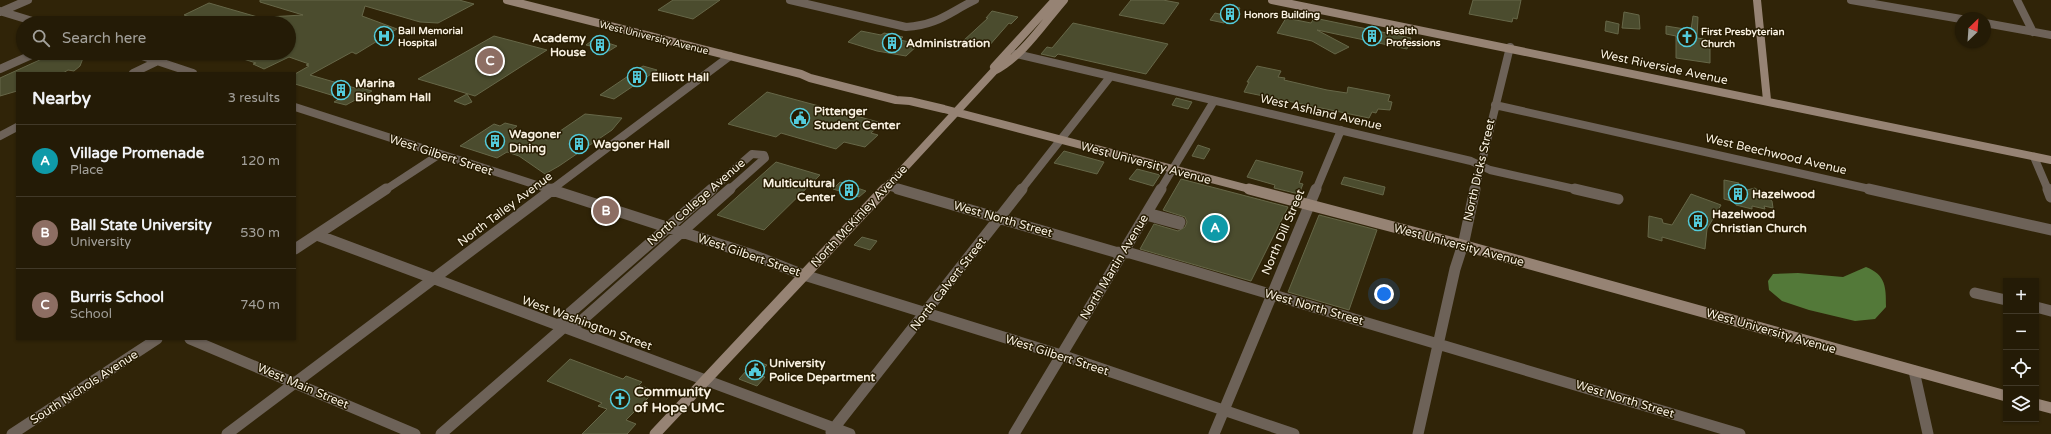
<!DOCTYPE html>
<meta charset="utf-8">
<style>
:root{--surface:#241b06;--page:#302814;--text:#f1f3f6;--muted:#a3a19b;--line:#413928;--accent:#ea580c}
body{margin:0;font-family:"Varela Round",sans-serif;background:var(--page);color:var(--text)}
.controls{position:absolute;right:12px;bottom:12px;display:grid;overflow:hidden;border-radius:0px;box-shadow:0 1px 3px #0004}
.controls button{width:36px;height:36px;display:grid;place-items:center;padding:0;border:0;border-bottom:1px solid var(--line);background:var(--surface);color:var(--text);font:20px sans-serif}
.compass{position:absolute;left:1955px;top:12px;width:36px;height:36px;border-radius:50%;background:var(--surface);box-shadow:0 1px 3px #0004;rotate:25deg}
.you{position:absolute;left:1384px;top:294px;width:14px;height:14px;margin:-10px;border:3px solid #fff;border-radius:50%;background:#1a73e8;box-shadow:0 0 0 6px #1a73e833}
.badge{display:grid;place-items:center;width:26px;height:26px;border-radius:50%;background:var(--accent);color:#fff;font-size:13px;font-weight:700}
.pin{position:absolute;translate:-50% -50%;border:2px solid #fff;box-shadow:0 1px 4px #0006}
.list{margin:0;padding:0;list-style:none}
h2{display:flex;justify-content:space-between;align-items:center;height:52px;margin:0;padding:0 16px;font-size:17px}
h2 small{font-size:13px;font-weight:400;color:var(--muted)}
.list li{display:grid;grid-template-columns:26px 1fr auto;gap:12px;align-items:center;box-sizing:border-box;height:72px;padding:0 16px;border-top:1px solid var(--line)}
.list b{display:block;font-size:15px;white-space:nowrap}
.list p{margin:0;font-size:13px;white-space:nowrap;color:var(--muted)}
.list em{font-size:13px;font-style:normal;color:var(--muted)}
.icon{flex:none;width:22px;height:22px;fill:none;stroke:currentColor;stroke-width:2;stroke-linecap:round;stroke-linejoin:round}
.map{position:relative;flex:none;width:2051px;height:434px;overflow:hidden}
.search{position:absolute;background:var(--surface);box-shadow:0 1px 3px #0004;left:16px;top:16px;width:280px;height:44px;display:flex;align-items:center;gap:10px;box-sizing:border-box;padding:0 14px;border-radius:22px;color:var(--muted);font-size:15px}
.panel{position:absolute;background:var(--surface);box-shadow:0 1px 3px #0004;left:16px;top:72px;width:280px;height:268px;border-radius:0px}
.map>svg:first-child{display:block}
</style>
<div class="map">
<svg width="2051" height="434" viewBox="0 0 2051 434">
<rect width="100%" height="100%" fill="#302408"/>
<path fill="#537939" d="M1866,267c20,8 20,20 20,40l-11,12 -20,2 -46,-11 -27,-9 -13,-11 -1,-9 5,-7 25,-1 45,4z"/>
<path fill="#4b4c2e" stroke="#666748" d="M260,0h199l15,4 -36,19 -18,-1 -55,-16 -3,10 35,13 -41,25 -4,-2 -42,23 45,13 3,-1 14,4 -26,14 -12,-3 7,-4 -46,-14v-10l14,-8 -3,-1 3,-1 -20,-7 -25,12 -11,-5 3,-1 -25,-8v-2h58v-30h-78l-27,-8 25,-12 59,17v-3l35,-2 -43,-13z
M673,0h47l-27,19 -35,-9z
M1131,0h32l16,3 -15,21 -45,-9z
M1473,0h48l-4,19 -4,-1 -1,4 -43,-8z
M1232,6l8,2 -6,10 -6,-1 -4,6 -14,-3 5,-7 9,2z
M992,11l26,6 -7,7 -2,-1 -21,24 -25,-6 25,-23h-2z
M1624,12l15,3 1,14 -18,-1z
M1316,15l4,1 -1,3 92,19 -4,11 -90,-19 32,17 -14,7 -23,-13 -35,-8 9,-15 25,5z
M1693,16l5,1 -1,21 13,2v23l-34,-5v-22l-10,-2v-8l25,4z
M1606,21l13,3 -1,10 -13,-3z
M1073,23l95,21 -22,30 -88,-20 -3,3 -14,-3 6,-7 5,1z
M861,31l20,4 3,-2 19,4 -3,3 19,4 -13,12 -29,-5 -29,-9z
M494,36l53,14 -72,46 -57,-17z
M594,39l11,3 12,4 -8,5 -23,-6z
M55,53h32l-8,4 4,1 -3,8 -6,5 -6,-1 -5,3h-46v18l-17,5v-18z
M643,66l14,4 -43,29 -14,-4z
M1257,66l24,5 -3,6 7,1 -1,2 43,10 20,3 1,-6 42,8 -2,6 4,1 -2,8 -12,-1 -2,4 -4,-1 -3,6 -125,-26 5,-10h-2z
M767,92l78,21 37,10 -11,10 7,2 -13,12 -21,-5 -8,7 -55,-16 -5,4 -48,-13z
M467,94l5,8 -7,3 -11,-4z
M1176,98l16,4 -4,7 -16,-4z
M585,114l37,4 -10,12 -53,36 -14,8 -26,-18 -12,-4 -10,6 -37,-12 34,-22 6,2 5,-3 12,3 -5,4 35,10z
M1198,145l12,4 -6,10 -12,-3z
M1064,151l40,11 -7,12 -43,-11z
M1256,160l47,12 -4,11 4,1 -4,10 -25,-6 1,-3 -28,-8z
M776,162l44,13 -56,55 -47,-15z
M1137,169l23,6 -7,11 -24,-7z
M1344,177l41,10 -2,8 -42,-11z
M1181,179l107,28 -37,74 -111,-32 14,-25 24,7 7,-4 2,-5 -2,-5 -22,-7z
M1724,180l15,3v6l8,1 8,-2 17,13 1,7 -9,-2 1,3 -13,-3v3l-16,-4 -1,-3 -11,-3z
M840,182l26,9 -7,6 -26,-8z
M1691,194l30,11 -14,24 -2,20 -43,-12v4l-14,-4 1,-21 13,3 1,4 9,2z
M1319,215l58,15 -28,80 -61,-18z
M862,237l15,4 -7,9 -16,-5z
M570,359l53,20 3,-3 16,6 -3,3 16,6 -29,29 10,4 -9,10h-45l25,-25 -9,-3 4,-3 -55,-22z
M755,361l12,4 -9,10 7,2 -8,9 -18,-7z"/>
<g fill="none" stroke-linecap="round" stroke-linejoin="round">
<path stroke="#6d6258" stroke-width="8" d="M790,0l116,27c32,-2 42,-14 69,-27
M1851,0l110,19
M2017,0l16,32
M0,11l39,12
M0,12l28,-12
M1985,23l66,12
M133,53l60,20
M1016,54l455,107 19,9 89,20
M0,69l36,-16
M133,73l25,-12
M1495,105l379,85
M295,107l257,83
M0,136l17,-9
M2034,157l14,33
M887,186l14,4
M385,190l55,-36
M551,190l179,-134
M711,190l41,-36 12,1 1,3 -36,32
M1021,190l89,-113
M1160,190l54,-89
M1316,190l25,-60
M1475,190l35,-143"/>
<path stroke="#6d6258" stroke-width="11" d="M549,189l204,66 51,20 257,80 233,79
M898,189l217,63 15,1 66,19 544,162
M1575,189l43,10
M1869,189l182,41
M2048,189l3,8
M1146,215l33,9 1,-2 -33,-9
M317,235l533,199
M295,249l91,-60
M1975,293l31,7
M2036,307l15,4
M563,328v-9l149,-130
M563,328l17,-6 150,-133
M190,339l225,95
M1914,371l14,63
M831,432l191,-243
M12,434l145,-95
M227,434l326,-245
M441,434l122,-106
M1014,434l147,-245
M1214,434l102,-245
M1418,434l37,-165 9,-28 11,-52"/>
<path stroke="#968374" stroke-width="8" d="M507,0l294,74 9,4 86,22 14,1 34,8 309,81
M1272,0l779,160
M1757,0l10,100
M994,67l61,-67
M884,190l110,-119c29,-15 49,-47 70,-71"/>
<path stroke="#968374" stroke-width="11" d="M1249,189l213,56 544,151
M2036,404l15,4
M655,434l230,-245"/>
</g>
<defs>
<g id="building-ring" transform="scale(1)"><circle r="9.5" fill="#261b00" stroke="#53cbdb" stroke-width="1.5"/><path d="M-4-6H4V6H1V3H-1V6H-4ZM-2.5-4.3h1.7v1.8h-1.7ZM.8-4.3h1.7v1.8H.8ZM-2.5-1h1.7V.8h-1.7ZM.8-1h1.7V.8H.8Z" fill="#53cbdb"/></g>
<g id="hospital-ring" transform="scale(1)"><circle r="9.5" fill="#261b00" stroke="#53cbdb" stroke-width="1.5"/><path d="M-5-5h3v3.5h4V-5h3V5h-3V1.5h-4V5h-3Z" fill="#53cbdb"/></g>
<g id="church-ring" transform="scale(1)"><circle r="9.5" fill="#261b00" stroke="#53cbdb" stroke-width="1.5"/><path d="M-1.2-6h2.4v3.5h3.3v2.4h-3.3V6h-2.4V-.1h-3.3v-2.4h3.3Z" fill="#53cbdb"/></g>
<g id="civic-ring" transform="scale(1)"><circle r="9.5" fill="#261b00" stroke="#53cbdb" stroke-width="1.5"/><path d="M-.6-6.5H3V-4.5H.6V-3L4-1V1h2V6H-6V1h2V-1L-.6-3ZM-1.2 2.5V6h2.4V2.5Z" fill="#53cbdb"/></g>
</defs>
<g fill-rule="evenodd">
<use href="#building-ring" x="1230" y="14"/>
<use href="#hospital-ring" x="384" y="36"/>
<use href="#building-ring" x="1372" y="36"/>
<use href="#church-ring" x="1687" y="37"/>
<use href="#building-ring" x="892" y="43"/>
<use href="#building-ring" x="600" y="45"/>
<use href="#building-ring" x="637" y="77"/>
<use href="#building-ring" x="341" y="90"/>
<use href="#civic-ring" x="800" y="118"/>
<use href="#building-ring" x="495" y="141"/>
<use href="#building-ring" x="579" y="144"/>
<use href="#building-ring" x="849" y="190"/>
<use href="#building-ring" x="1738" y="194"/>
<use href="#building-ring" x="1698" y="221"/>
<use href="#civic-ring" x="755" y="370"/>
<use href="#church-ring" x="620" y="399"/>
</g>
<g text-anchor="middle" stroke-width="3" stroke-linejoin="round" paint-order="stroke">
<g font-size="10" font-weight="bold" fill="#f8f0e0" stroke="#261b00" text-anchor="start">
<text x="1244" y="18">Honors Building</text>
<text x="398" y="34">Ball Memorial<tspan x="398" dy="12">Hospital</tspan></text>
<text x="1386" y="34">Health<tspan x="1386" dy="12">Professions</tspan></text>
<text x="1701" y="35">First Presbyterian<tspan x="1701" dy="12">Church</tspan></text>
</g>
<g font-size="10" fill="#f8f0e0" stroke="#261b00">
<text transform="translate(654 37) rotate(14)" y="4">West University Avenue</text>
</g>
<g font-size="12" font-weight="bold" fill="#f8f0e0" stroke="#261b00" text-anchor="start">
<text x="586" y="42" text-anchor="end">Academy<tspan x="586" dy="14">House</tspan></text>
<text x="906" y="47">Administration</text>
<text x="651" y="81">Elliott Hall</text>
<text x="355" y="87">Marina<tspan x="355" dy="14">Bingham Hall</tspan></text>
<text x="814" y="115">Pittenger<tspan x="814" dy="14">Student Center</tspan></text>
<text x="509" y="138">Wagoner<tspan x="509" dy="14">Dining</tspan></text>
<text x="593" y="148">Wagoner Hall</text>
<text x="835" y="187" text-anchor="end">Multicultural<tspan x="835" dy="14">Center</tspan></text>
<text x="1752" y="198">Hazelwood</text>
<text x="1712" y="218">Hazelwood<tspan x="1712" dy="14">Christian Church</tspan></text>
<text x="769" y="367">University<tspan x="769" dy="14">Police Department</tspan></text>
</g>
<g font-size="12" fill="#f8f0e0" stroke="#261b00">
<text transform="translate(1664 67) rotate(12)" y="4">West Riverside Avenue</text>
<text transform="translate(1321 112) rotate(13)" y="4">West Ashland Avenue</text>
<text transform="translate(1776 154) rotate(13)" y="4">West Beechwood Avenue</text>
<text transform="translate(441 155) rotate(18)" y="4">West Gilbert Street</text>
<text transform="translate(1146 163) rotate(15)" y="4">West University Avenue</text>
<text transform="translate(1479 170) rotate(-77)" y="4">North Dicks Street</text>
<text transform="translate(696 202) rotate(-41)" y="4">North College Avenue</text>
<text transform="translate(505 209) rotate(-37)" y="4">North Talley Avenue</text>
<text transform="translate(859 216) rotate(-47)" y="4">North McKinley Avenue</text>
<text transform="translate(1003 219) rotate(16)" y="4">West North Street</text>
<text transform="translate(1283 232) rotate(-67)" y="4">North Dill Street</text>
<text transform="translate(1459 245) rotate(15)" y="4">West University Avenue</text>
<text transform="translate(749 255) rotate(19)" y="4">West Gilbert Street</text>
<text transform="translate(1114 267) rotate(-59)" y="4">North Martin Avenue</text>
<text transform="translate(948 284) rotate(-52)" y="4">North Calvert Street</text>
<text transform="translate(1314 307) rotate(16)" y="4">West North Street</text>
<text transform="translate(587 323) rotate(20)" y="4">West Washington Street</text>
<text transform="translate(1771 331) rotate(16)" y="4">West University Avenue</text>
<text transform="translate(1057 355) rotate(18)" y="4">West Gilbert Street</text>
<text transform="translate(303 386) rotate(23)" y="4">West Main Street</text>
<text transform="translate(84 387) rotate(-33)" y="4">South Nichols Avenue</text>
<text transform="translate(1625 399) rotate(17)" y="4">West North Street</text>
</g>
<g font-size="14" font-weight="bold" fill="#f8f0e0" stroke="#261b00" text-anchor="start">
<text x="634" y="396">Community<tspan x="634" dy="16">of Hope UMC</tspan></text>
</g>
</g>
</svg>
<div class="controls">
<button>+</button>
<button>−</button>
<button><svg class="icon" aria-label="locate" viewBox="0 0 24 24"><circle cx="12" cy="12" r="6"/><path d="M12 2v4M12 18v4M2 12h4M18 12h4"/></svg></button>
<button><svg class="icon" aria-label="layers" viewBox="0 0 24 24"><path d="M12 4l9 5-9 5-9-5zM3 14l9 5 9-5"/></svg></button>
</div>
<svg class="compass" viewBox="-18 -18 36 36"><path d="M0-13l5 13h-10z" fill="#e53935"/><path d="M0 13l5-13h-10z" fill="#a3a19b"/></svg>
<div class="you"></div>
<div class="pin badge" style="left:1215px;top:228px;background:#0f9aa8">A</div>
<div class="pin badge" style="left:606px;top:211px;background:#8d6e63">B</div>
<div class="pin badge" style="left:490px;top:61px;background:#8d6e63">C</div>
<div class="search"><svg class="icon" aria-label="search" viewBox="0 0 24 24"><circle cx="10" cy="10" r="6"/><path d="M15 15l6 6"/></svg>Search here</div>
<section class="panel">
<h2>Nearby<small>3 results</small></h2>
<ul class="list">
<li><span class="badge" style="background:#0f9aa8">A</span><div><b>Village Promenade</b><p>Place</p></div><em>120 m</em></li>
<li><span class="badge" style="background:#8d6e63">B</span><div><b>Ball State University</b><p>University</p></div><em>530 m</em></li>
<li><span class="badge" style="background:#8d6e63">C</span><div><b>Burris School</b><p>School</p></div><em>740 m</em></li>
</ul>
</section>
</div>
